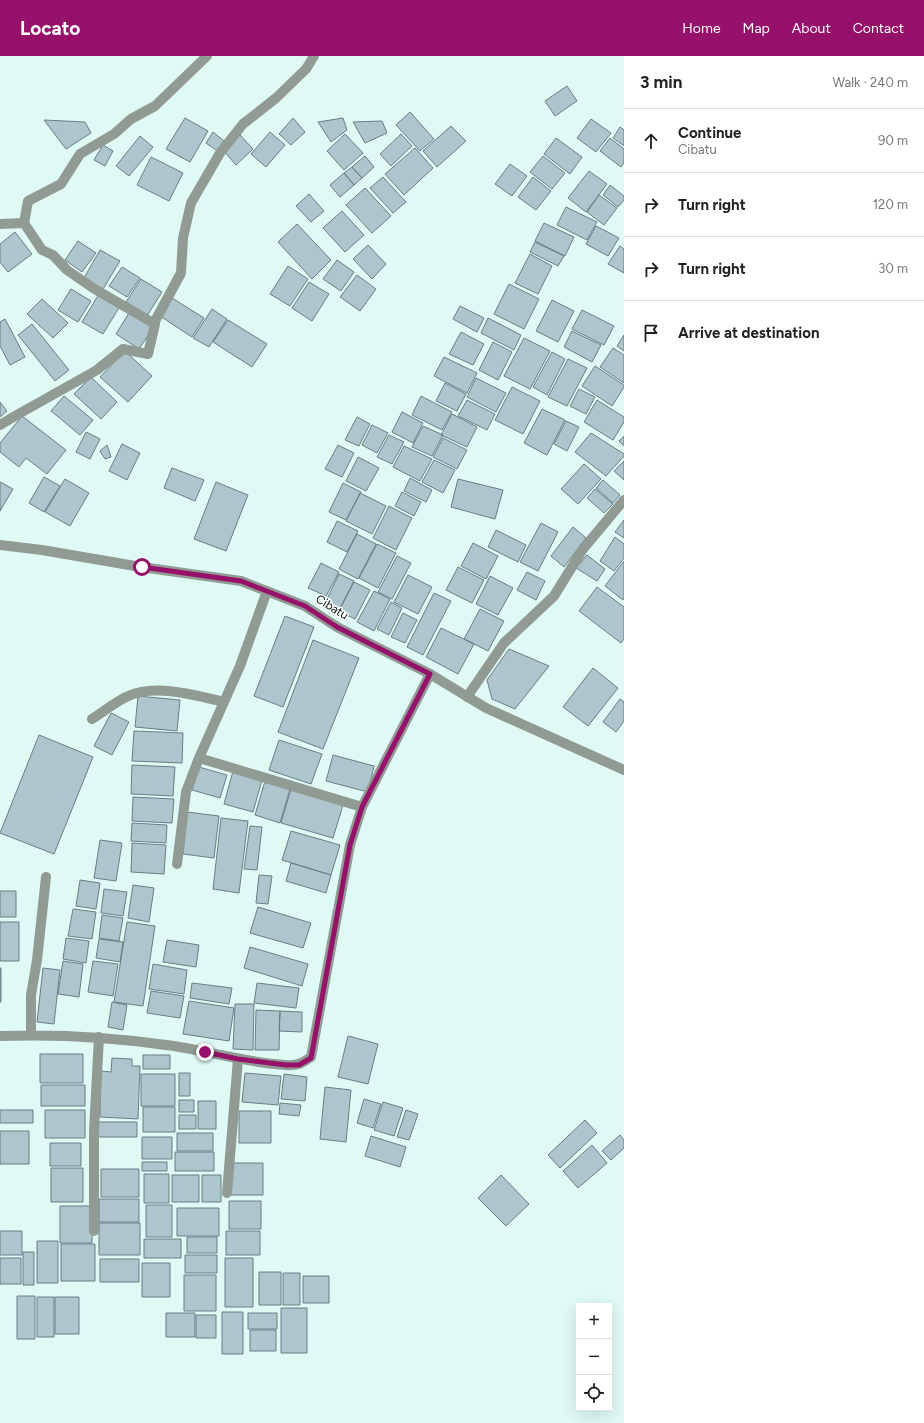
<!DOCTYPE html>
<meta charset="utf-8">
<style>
:root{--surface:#fff;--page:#f2f2f2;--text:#222;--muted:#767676;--line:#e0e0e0;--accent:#95116a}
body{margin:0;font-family:Figtree,sans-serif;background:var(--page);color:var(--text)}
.controls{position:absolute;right:12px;bottom:12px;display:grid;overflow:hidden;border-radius:0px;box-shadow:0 4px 16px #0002}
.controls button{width:36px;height:36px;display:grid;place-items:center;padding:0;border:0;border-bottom:1px solid var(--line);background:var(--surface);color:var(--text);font:20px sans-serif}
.stop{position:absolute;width:12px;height:12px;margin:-9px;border:3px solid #95116a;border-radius:50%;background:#fff}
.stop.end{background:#95116a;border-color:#fff;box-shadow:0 1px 4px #0008}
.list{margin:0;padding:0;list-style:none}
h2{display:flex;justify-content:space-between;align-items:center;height:52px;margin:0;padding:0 16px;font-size:17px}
h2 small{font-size:13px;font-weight:400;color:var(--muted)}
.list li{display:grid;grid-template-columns:26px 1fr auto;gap:12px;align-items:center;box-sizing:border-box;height:64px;padding:0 16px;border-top:1px solid var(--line)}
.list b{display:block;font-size:15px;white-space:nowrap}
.list p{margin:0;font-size:13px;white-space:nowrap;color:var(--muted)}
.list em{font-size:13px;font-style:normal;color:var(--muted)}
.icon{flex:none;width:22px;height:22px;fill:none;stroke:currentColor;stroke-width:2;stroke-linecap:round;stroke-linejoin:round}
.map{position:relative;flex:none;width:624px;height:1367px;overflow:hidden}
header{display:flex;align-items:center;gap:24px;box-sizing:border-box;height:56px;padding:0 20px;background:var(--accent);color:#fff}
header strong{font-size:19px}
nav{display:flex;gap:22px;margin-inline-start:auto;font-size:14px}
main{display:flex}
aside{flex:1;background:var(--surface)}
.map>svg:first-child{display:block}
</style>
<header>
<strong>Locato</strong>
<nav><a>Home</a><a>Map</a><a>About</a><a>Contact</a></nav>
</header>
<main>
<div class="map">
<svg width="624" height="1367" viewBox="0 0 624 1367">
<rect width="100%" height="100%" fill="#dff9f5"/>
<path fill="#adc5cc" stroke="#687e85" d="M567,30l10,15 -22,15 -10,-15z
M410,56l24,27 -14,12 -24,-26z
M185,62l23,13 -18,31 -24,-13z
M293,62l12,14 -14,13 -12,-11z
M343,62l4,12 -16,12 -13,-20z
M591,63l20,14 -15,19 -19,-14z
M44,64l41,2 6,11 -25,16z
M382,65l5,12 -22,10 -12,-21z
M451,70l15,15 -29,26 -14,-16z
M620,71l4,3v16l-11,-8z
M213,76l11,9 -5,11 -13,-9z
M270,76l15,13 -19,22 -15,-13z
M345,78l18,19 -19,17 -17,-19z
M401,78l11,12 -21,20 -11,-12z
M240,79l13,14 -17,16 -13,-15z
M140,80l13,11 -24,29 -13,-10z
M556,82l26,19 -12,17 -26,-20z
M610,82l14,11v14l-3,4 -21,-16z
M103,89l10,6 -8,15 -11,-6z
M415,92l18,20 -29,27 -19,-21z
M365,100l9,11 -12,11 -10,-11z
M543,100l22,17 -13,16 -22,-17z
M151,101l32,16 -14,28 -32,-16z
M510,108l17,12 -15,20 -17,-12z
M352,111l10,11 -8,7 -10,-12z
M589,115l18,13 -21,28 -18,-14z
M344,117l10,12 -14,12 -10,-12z
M383,121l23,25 -13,11 -23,-25z
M533,121l18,14 -15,19 -18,-13z
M610,129l14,11v4l-6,7 -15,-12z
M365,132l26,28 -19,17 -26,-28z
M309,138l15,17 -13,11 -15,-16z
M599,139l18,13 -13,17 -17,-13z
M566,151l31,15 -10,18 -30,-15z
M342,155l22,24 -19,17 -22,-24z
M544,167l30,14 -9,19 -30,-15z
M297,168l34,36 -19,19 -34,-37z
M596,170l23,12 -11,18 -22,-12z
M15,176l17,22 -24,18 -8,-10v-18z
M78,185l18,12 -14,19 -17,-12z
M535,186l29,14 -6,10 -28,-14z
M368,189l18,19 -14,15 -19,-20z
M620,190l4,3v24l-16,-9z
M100,194l20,11 -17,28 -19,-11z
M530,198l22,12 -14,28 -23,-11z
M337,204l17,12 -13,19 -18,-12z
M288,210l20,13 -18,27 -20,-12z
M122,211l18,11 -13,19 -18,-11z
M357,219l19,14 -16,22 -20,-14z
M141,223l21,13 -15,24 -21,-14z
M309,226l20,12 -17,27 -20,-13z
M509,228l30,15 -15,30 -30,-15z
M71,233l20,12 -13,21 -20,-12z
M99,238l21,12 -17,28 -21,-12z
M172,242l32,20 -12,19 -32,-21z
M42,243l26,24 -15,15 -26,-24z
M552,244l22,11 -16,31 -22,-11z
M460,250l24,12 -7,14 -24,-13z
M212,253l15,10 -18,28 -16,-9z
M582,254l32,16 -10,19 -32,-16z
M129,257l24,15 -14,21 -23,-15z
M488,262l33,17 -7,15 -33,-17z
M5,263l20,38 -15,8 -10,-19v-24z
M228,264l39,24 -15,23 -39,-25z
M32,268l37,46 -14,11 -37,-46z
M572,275l29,14 -9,17 -28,-15z
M461,276l23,12 -11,21 -24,-11z
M624,279v16l-7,-5z
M524,282l26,13 -20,38 -26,-13z
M493,286l19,10 -14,28 -19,-10z
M613,292l11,7v28l-24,-16z
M125,295l27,25 -24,26 -28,-25z
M552,296l13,7 -18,36 -14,-8z
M444,301l33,16 -10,20 -33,-17z
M568,303l19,9 -20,38 -19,-9z
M595,310l29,19v2l-12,19 -30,-20z
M91,321l26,25 -16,17 -27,-25z
M476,322l30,15 -10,19 -29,-15z
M445,327l21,11 -9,17 -21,-10z
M512,331l28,14 -17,33 -28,-14z
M579,333l16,8 -9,17 -16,-8z
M64,340l29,24 -13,15 -29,-24z
M421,340l31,16 -10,18 -30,-15z
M467,344l28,14 -8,16 -29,-14z
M597,344l27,17v5l-11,18 -29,-18z
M0,346l7,9 -7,6z
M542,353l23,11 -18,35 -23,-12z
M402,356l21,11 -10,20 -21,-11z
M452,358l25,13 -10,20 -26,-12z
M22,360l44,34 -19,24 -21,-16 -7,9 -19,-15v-9z
M357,361l13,7 -11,22 -14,-6z
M566,365l13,6 -12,24 -13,-7z
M372,369l16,8 -11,20 -15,-8z
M423,370l20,9 -11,21 -20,-9z
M86,376l14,7 -10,20 -14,-7z
M591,377l33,21v2l-18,20 -31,-24z
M389,379l15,7 -12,22 -15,-7z
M624,380v10l-5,-5z
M443,382l24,12 -10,19 -24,-12z
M122,388l18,9 -13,27 -18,-9z
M107,389l4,12 -6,2 -5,-8z
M338,389l16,8 -12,24 -17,-8z
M404,390l28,13 -12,22 -27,-14z
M358,401l21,11 -13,23 -20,-10z
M434,404l21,10 -12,23 -21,-11z
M624,405v19l-10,-9z
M584,408l17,15 -23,25 -17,-15z
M172,412l32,12 -9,21 -31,-13z
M44,421l16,9 -16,26 -15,-9z
M410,422l22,12 -6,12 -22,-11z
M65,423l24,14 -19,33 -25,-14z
M458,423l45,11 -8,29 -44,-12z
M603,424l17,15 -7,8 -17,-15z
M0,426l13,7 -13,22z
M216,426l32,13 -22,56 -32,-12z
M343,427l18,9 -15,28 -17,-8z
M595,433l18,15 -9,9 -17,-15z
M402,436l19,10 -7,14 -19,-10z
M360,437l26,13 -14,28 -26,-13z
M389,450l23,12 -16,32 -23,-12z
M624,464v18l-9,-6z
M337,465l21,10 -11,21 -20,-10z
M541,467l17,9 -20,39 -18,-9z
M573,471l13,11 -22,29 -13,-11z
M496,474l30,15 -8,17 -30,-15z
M357,478l19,10 -18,35 -19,-10z
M615,481l9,7v14l-10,13 -14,-10z
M473,487l25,13 -12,23 -25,-13z
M377,488l19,9 -18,35 -19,-10z
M587,499l18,14 -8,12 -21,-13z
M397,500l14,7 -19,36 -14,-7z
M624,505v37l-1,2 -18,-14z
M321,507l18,9 -13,24 -18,-8z
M458,511l26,13 -12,23 -26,-13z
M527,516l18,9 -9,19 -19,-10z
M339,518l15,7 -15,29 -14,-7z
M408,519l24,12 -14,27 -24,-12z
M490,520l23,12 -15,27 -22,-11z
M354,526l16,8 -15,29 -16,-8z
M597,531l27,20v32l-3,4 -42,-32z
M374,535l16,8 -16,32 -17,-9z
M434,537l17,8 -28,54 -16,-8z
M391,546l11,6 -13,27 -12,-6z
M480,553l24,12 -16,30 -24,-12z
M403,557l14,7 -12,23 -14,-6z
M285,560l29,11 -31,80 -29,-11z
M441,572l33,16 -16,30 -32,-17z
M313,584l46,18 -36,91 -45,-17z
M509,593l40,17 -34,43 -23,-10 -5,-19z
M593,612l25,20 -30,38 -25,-19z
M138,640l42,4 -3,31 -42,-4z
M620,643l4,3v19l-8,11 -13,-10z
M111,657l18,9 -17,33 -18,-9z
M134,675l49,2 -1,30 -50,-2z
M39,679l54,22 -39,97 -54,-21z
M279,684l43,14 -11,30 -42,-14z
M333,699l41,11 -6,26 -42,-11z
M132,709l43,2 -2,29 -42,-2z
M199,711l28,8 -7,23 -28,-8z
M233,715l29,9 -9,32 -29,-8z
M265,725l25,8 -10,34 -25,-8z
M291,733l52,16 -10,33 -52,-15z
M133,741l41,2 -2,24 -40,-2z
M187,756l32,4 -5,42 -31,-4z
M221,762l27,3 -9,72 -26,-4z
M132,767l35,2 -1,18 -35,-2z
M250,770l12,1 -5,43 -13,-1z
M291,775l49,14 -9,30 -49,-15z
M100,784l22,3 -6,38 -22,-3z
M132,787l34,2 -2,29 -33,-2z
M291,807l40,12 -5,18 -40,-12z
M259,819l13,1 -4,28 -12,-1z
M80,824l20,3 -4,26 -20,-3z
M133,829l21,3 -5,34 -21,-4z
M104,833l23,3 -4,24 -22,-3z
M0,835h16v26h-16z
M258,851l53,16 -8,25 -53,-15z
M73,853l23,3 -4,27 -24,-3z
M102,859l21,3 -4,23 -20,-3z
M0,866h19v39h-19z
M127,866l28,4 -12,80 -29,-4z
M66,882l23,3 -3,22 -23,-4z
M99,883l24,3 -3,20 -24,-4z
M167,884l32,5 -3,22 -33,-5z
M250,891l58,17 -6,22 -58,-18z
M63,905l20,3 -4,33 -21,-3z
M93,905l25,3 -5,32 -25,-4z
M153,908l34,6 -3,24 -35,-5z
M0,912h1v34h-1z
M43,912l17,2 -6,54 -17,-2z
M192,927l40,5 -3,16 -39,-6z
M257,927l42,5 -3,20 -42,-5z
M151,935l33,5 -4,22 -33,-5z
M189,945l45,7 -5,33 -46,-7z
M112,946l15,3 -4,25 -15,-3z
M235,948h19l-1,46 -20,-1z
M256,954l24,1 -1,39h-24z
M280,955l22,1v20l-23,-1z
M348,980l30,8 -10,40 -30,-7z
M40,998h43v29h-43z
M143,999h27v14h-27z
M112,1002l20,1v7h8l-2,53 -38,-2 1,-46 10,1z
M179,1017h11v23h-11z
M245,1017l36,3 -3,29 -36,-3z
M141,1018h34v32h-34z
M284,1018l23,3 -2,24 -24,-2z
M41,1029h44v21h-44z
M325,1031l26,3 -5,52 -26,-3z
M364,1043l17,5 -8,24 -16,-5z
M179,1044h15v12h-15z
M198,1045h18v28h-18z
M383,1046l20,6 -9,28 -20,-6z
M280,1047l21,2 -2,11 -20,-2z
M143,1051h32v25h-32z
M0,1054h33v13h-33z
M45,1054h40v28h-40z
M406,1054l12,4 -9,26 -12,-3z
M239,1055h32v32h-32z
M179,1059h17v14h-17z
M585,1064l12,13 -37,35 -12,-13z
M97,1066h40v15h-40z
M0,1075h29v33h-29z
M177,1077h36v18h-36z
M620,1079l4,5v8l-13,12 -9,-9z
M371,1080l35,11 -6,20 -35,-11z
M142,1081h30v22h-30z
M50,1087h31v23h-31z
M592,1089l15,18 -29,25 -15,-17z
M175,1096h39v19h-39z
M142,1106h25v9h-25z
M231,1107h32v32h-32z
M51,1112h32v34h-32z
M101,1113h38v28h-38z
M144,1118h25v29h-25z
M172,1119h27v27h-27z
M202,1119h19v27h-19z
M501,1119l28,29 -23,22 -28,-28z
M99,1143h40v23h-40z
M229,1145h32v28h-32z
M146,1149h26v32h-26z
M60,1150h32v37h-32z
M177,1152h42v28h-42z
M99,1167h41v32h-41z
M0,1175h22v24h-22z
M226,1175h34v24h-34z
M187,1181h30v16h-30z
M144,1183h37v19h-37z
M37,1185h21v42h-21z
M61,1188h34v37h-34z
M23,1196h11v33h-11z
M185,1199h32v18h-32z
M0,1202h21v26h-21z
M225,1202h28v49h-28z
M100,1203h39v23h-39z
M142,1207h28v34h-28z
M259,1216h22v33h-22z
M283,1217h17v32h-17z
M184,1219h32v36h-32z
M303,1220h26v27h-26z
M17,1240h18v43h-18z
M37,1241h17v40h-17z
M55,1241h24v37h-24z
M281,1252h26v45h-26z
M222,1256h21v42h-21z
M166,1257h29v24h-29z
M248,1257h29v16h-29z
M196,1259h20v23h-20z
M250,1274h26v21h-26z"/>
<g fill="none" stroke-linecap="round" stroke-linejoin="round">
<path stroke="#929a94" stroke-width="10" d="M0,168l24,-1
M154,267l27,-50 2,-35 8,-35 29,-50 23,-29 33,-26 30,-29 8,-13
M0,369l15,-9 82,-46 26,-21 25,5 7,-30 -62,-36 -26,-18 -14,-15 -11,-5 -18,-27 4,-22 33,-17 19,-30 34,-20 17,-15 24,-13 52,-50
M467,641l37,-54 50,-47 29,-47 41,-49
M92,663c11,-7 22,-16 34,-22 28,-14 69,-2 98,5
M199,702l163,49
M177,808l9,-72 13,-34 41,-92 27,-75
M31,978v-39l6,-35 9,-83
M0,980c56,-2 111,1 166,9 40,5 80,18 120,20 12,1 16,-2 25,-8l39,-212 12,-38 68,-133
M227,1137l11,-134
M94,1175v-100l5,-94"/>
<path stroke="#929a94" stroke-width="10" d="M0,489l42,5 99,17 100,14 64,25 32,21 93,47 56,34 138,62"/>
</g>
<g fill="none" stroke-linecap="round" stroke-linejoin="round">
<path stroke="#95116a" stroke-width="5" d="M142,511l99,14 64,25 32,21 93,47 -68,133 -12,38 -39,213 -12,7h-13l-48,-6 -33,-7"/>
</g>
<g text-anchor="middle" stroke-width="3" stroke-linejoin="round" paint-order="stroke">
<g font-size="12" fill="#0c1514" stroke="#fff">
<text transform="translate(332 551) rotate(32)" y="4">Cibatu</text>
</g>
</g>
</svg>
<div class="controls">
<button>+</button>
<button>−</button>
<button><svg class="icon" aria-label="locate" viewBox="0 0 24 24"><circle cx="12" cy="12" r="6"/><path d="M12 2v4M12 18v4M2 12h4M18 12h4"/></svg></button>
</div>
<div class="stop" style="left:142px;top:511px"></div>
<div class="stop end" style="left:205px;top:996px"></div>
</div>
<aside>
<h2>3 min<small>Walk · 240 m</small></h2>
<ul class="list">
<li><svg class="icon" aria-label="ahead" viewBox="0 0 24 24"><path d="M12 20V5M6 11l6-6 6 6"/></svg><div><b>Continue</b><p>Cibatu</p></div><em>90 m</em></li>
<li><svg class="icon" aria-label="right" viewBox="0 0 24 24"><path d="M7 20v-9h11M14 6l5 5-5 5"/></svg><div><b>Turn right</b></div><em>120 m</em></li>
<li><svg class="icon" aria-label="right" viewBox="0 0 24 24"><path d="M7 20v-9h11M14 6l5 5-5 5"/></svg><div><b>Turn right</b></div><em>30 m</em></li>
<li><svg class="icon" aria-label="arrive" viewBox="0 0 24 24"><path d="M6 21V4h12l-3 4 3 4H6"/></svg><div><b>Arrive at destination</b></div></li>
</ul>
</aside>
</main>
